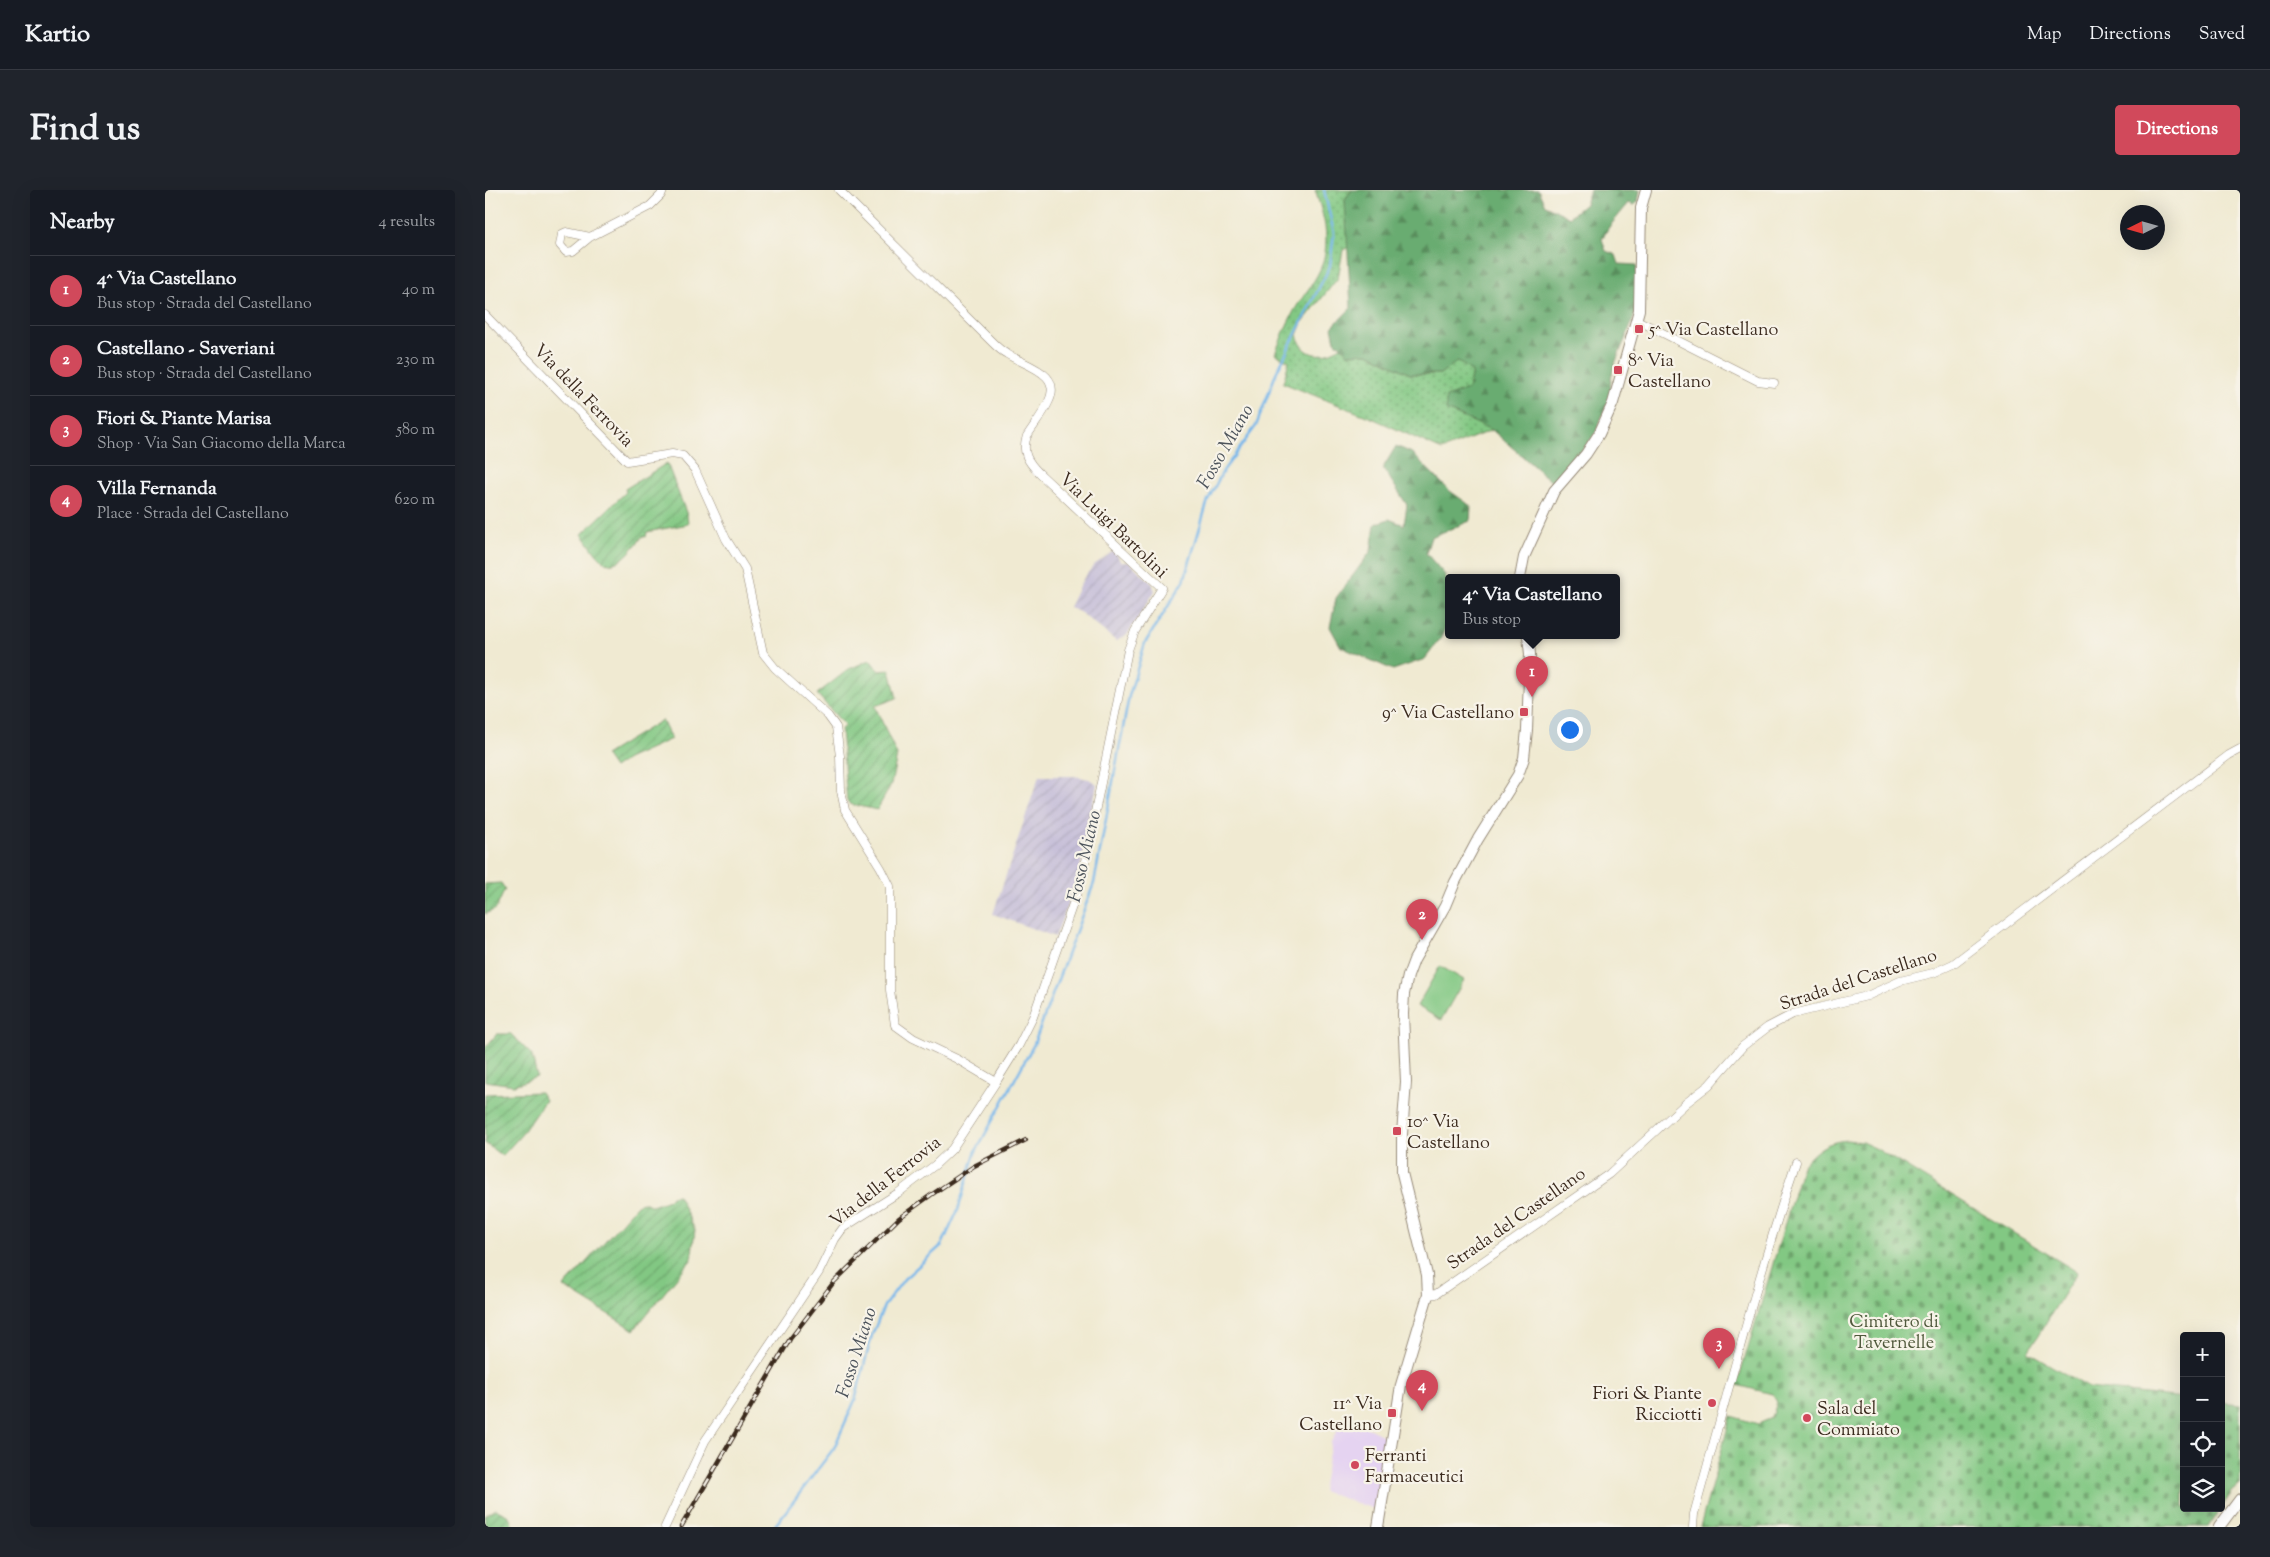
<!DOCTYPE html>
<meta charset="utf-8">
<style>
:root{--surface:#171b24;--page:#20242c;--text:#f1f3f6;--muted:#9ea1a6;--line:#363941;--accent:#d1495b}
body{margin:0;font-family:"Sorts Mill Goudy",serif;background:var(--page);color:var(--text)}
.controls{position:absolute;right:15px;bottom:15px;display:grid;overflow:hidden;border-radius:5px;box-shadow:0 5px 20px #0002}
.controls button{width:45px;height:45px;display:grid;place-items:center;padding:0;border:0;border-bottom:1px solid var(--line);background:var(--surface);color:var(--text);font:25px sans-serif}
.compass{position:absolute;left:1635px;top:15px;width:45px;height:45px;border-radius:50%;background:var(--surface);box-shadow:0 5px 20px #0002;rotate:265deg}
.you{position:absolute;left:1084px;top:539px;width:18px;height:18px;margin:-12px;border:4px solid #fff;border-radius:50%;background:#1a73e8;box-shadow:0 0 0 8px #1a73e833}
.badge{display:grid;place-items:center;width:32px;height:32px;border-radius:50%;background:var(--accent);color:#fff;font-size:16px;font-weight:700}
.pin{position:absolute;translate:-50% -41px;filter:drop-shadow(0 1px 2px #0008)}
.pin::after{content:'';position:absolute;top:26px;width:18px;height:15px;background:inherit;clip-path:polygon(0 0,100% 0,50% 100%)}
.popup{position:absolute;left:960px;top:384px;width:175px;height:65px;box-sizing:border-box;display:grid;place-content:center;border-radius:5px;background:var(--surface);filter:drop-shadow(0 1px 4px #0005);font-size:16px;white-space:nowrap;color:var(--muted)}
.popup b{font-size:19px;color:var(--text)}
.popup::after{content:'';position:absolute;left:50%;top:100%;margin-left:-10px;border:10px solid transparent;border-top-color:var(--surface)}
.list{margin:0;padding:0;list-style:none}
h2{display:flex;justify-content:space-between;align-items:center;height:65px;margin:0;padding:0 20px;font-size:21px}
h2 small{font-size:16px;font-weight:400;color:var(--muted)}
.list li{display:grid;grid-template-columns:32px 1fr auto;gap:15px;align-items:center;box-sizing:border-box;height:70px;padding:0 20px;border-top:1px solid var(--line)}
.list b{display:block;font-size:19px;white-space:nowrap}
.list p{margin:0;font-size:16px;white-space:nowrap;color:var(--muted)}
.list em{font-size:16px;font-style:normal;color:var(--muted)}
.icon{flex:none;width:28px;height:28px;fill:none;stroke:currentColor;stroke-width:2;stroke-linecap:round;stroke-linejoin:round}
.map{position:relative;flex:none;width:1755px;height:1337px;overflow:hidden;border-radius:5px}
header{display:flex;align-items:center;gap:30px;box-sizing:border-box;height:70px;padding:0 25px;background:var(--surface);border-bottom:1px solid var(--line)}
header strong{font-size:24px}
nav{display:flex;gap:28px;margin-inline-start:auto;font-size:18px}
.intro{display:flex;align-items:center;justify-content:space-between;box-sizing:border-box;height:120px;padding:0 30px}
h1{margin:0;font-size:35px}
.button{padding:12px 22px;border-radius:5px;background:var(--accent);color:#fff;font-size:18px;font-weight:700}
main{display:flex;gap:30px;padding:0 30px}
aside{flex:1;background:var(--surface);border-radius:5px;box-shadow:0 5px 20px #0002}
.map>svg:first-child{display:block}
</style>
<header>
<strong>Kartio</strong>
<nav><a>Map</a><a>Directions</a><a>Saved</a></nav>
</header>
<div class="intro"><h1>Find us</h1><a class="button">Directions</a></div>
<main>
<aside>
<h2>Nearby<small>4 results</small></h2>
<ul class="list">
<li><span class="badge">1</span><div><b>4^ Via Castellano</b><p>Bus stop · Strada del Castellano</p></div><em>40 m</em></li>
<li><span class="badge">2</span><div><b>Castellano - Saveriani</b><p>Bus stop · Strada del Castellano</p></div><em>230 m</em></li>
<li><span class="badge">3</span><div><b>Fiori &amp; Piante Marisa</b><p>Shop · Via San Giacomo della Marca</p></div><em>580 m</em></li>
<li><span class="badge">4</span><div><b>Villa Fernanda</b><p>Place · Strada del Castellano</p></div><em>620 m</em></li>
</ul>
</aside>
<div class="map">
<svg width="1755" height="1337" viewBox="0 0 1755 1337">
<defs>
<pattern id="industrial-furrows" width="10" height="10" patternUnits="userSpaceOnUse" patternTransform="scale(1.25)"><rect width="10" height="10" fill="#c7c0d9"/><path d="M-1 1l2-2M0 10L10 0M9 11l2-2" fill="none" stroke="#aca5ba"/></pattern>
<pattern id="grass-dots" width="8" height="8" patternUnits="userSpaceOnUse" patternTransform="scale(1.25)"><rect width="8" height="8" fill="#82c883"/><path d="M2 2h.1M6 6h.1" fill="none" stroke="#6ca36b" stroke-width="1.8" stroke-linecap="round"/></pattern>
<pattern id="forest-firs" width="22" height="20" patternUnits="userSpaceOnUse" patternTransform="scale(1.25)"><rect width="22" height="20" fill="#69ac71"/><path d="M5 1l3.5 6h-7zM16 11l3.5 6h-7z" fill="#588c5c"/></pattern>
<pattern id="cemetery-stones" width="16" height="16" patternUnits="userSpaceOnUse" patternTransform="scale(1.25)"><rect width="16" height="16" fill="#82c883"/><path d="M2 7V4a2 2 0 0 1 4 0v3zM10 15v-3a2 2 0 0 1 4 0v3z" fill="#6ca36b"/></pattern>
<pattern id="garden-furrows" width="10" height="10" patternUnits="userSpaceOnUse" patternTransform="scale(1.25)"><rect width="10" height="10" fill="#82c883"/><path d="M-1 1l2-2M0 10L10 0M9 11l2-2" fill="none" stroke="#6ca36b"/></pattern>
</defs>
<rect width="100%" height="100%" fill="#f7f3e8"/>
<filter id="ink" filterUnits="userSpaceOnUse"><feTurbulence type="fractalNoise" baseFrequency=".02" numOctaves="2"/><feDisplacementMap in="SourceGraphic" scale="10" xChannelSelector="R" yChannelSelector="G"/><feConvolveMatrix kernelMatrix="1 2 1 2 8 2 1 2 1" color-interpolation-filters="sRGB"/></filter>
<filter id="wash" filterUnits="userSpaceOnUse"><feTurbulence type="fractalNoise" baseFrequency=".0096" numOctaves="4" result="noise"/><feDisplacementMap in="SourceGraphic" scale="20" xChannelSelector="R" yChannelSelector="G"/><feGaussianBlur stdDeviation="1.12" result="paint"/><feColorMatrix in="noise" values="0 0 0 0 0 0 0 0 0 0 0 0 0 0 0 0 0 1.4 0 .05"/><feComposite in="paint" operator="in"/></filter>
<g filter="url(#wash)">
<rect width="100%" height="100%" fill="#f0ead2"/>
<path fill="#e5d3f1" d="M865,1229l36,18 -9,73 -55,-19 9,-49 10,-18z"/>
<path fill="url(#industrial-furrows)" d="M630,360l5,11 9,1 23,21 3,8 -28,44 -11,6 -35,-28 -12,-6 14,-28 11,-14z
M554,586h35l15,3 8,5 -19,94 -23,59 -62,-23z"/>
<path fill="url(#grass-dots)" stroke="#5e7950" d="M830,0h37l-7,9 4,48 -6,3 -5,28 -36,45 -5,12c8,24 25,23 44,12l8,7 19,-1 42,21h30l18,-14 14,12 -4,17 -22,21 46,20 -50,20 -68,-31 -91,-36 6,-22 -14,-7c6,-15 11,-29 19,-43 15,-26 32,-38 32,-72 0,-17 -6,-33 -11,-49z"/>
<path fill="url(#forest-firs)" stroke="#526b48" d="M867,0h186l7,15 24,12 16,-13 5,-14h50l-2,12 -4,3 -5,-2 -20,24 -7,12 4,12 10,4 3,9 18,1c-1,15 1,32 -2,47 -4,22 -31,62 -23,81l-17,41 -22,29 -20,20 -61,-53 -46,-20v-13l22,-8 4,-17 -14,-11 -18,13h-30l-42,-21 -19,1 -14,-13 -3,-14 19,-19 -6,-109z
M911,256l16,7 38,38 21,15 -1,15 -39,16 -5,16 19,22 3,11v36l-7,16 -16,21 -32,11 -52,-23 -11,-20 6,-29 35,-47 4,-27 14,-5 15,6 3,-20 -24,-37z"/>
<path fill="url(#cemetery-stones)" stroke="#5e7950" d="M1362,950l15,2 15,7 200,123 -49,80 61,36 95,10v110h37l-12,19h-509l31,-111 27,8 14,-6 5,-16 -5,-8 -35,-9 65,-219c14,-16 23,-24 45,-26z
M1736,1212l19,2v81l-8,7 -11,16z"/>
<path fill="#82c883" stroke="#5e7950" d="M955,776l24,14 -23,40 -24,-14z"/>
<path fill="url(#garden-furrows)" stroke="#5e7950" d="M182,273l20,52 1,9 -41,8 -1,5 -3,-1c-8,9 -23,33 -38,26 -9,-5 -17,-21 -23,-28l44,-42 -1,-3z
M385,470l9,11 11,-1 7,28 -22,8 22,49 -6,30 -14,25 -27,-6 -3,-3 -6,-72 4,-3 -28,-32 32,-25z
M177,530l9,19 -44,20 -13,9 -9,-13z
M16,693l4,6 -9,20 -11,5v-30z
M12,844h14l19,19 2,3 5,21 -23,8 -29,-4v-33z
M55,902l5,8 -24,35 -19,21 -17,-13v-49z
M193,1005l17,35 -4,30 -57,70 -70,-43 75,-84 5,-1 8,4 17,-6 3,-4z
M10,1319l14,7 4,11h-28v-11z"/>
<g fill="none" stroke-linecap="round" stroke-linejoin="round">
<path stroke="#77b7eb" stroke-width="2.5" d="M289,1337l60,-79 21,-48 17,-65 12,-29 20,-27 38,-34 16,-35 17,-57 59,-109 60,-161 35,-187 16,-53 39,-62 24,-81 15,-29 33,-45 21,-55 53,-105 4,-33 -10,-43"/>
</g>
</g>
<g filter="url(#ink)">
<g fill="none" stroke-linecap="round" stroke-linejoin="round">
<g stroke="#968a78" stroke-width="9">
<path id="street" d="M354,0l153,152c4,4 9,9 15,12 19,12 57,19 41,49 -5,11 -14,22 -21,33 -6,16 1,26 12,37l123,115 -27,43 -7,19 -47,231 -48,136 -14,28 -23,37
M105,47l-24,-5 -4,2 -2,11 6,7 7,-1 17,-14 60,-31 11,-11 2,-5
M0,125l142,146 45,-7 11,2 12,14 31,69 19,30 18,84 12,15 53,48 8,11 4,29 1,35 4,19 36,58 9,18v104l5,35 18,13 44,21 39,23 -44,67 -17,16 -37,28 -55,35 -8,11 -16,33 -114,169 -40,86
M1152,130l121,61 16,2
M943,1105l8,-1 173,-120 77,-71 23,-18 34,-39 25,-19 25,-13 74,-18 33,-15 33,-8 20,-9 276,-209 11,-6
M1208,1337l1,-13c33,-118 63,-236 102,-352"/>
</g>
<g stroke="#968a78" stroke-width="12">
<path id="secondary" d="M1035,388l4,-21 30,-66 32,-37 13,-20 14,-31 26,-93 2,-102 5,-18
M893,1337l23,-142 27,-90 -1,-20 -25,-102v-39l4,-52 -3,-68 1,-20 4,-18 6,-16 31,-54 10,-24 23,-43 40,-64 6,-17 3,-28 3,-76 -2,-18
M1734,1337l21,-28"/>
</g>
<use href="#street" stroke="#fff" stroke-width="8"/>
<use href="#secondary" stroke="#fff" stroke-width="10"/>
<g stroke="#3b2a1e" stroke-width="4.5">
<path id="rail" d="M196,1337l109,-188 44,-57 65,-64 32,-23 43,-29 52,-26"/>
</g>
<use href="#rail" stroke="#f7f3e8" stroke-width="2.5" stroke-dasharray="8" stroke-linecap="butt"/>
</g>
</g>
<g fill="#d1495b" stroke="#f7f3e8" stroke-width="2">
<rect x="1149" y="134" width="10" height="10" rx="2.5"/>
<rect x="1128" y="175" width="10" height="10" rx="2.5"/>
<rect x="1034" y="517" width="10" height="10" rx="2.5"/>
<rect x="907" y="936" width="10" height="10" rx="2.5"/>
<circle cx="1227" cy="1213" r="5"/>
<rect x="902" y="1218" width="10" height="10" rx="2.5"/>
<circle cx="1322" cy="1228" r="5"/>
<circle cx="870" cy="1275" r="5"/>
</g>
<g text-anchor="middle" stroke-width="4.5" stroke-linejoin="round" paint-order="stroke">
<g font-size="18" fill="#3b2a1e" stroke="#f7f3e8" text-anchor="start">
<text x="1164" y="145">5^ Via Castellano</text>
<text x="1143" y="176">8^ Via<tspan x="1143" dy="21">Castellano</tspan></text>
<text x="1029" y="528" text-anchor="end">9^ Via Castellano</text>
<text x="922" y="937">10^ Via<tspan x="922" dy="21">Castellano</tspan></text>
<text x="1217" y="1209" text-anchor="end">Fiori &amp; Piante<tspan x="1217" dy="21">Ricciotti</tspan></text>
<text x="897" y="1219" text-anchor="end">11^ Via<tspan x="897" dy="21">Castellano</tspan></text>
<text x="1332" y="1224">Sala del<tspan x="1332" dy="21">Commiato</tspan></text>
<text x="880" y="1271">Ferranti<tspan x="880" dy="21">Farmaceutici</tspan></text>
</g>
<g font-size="18" fill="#3b2a1e" stroke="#f7f3e8">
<text transform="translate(99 205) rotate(46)" y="6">Via della Ferrovia</text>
<text transform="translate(629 335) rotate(44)" y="6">Via Luigi Bartolini</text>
<text transform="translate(1373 789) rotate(-18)" y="6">Strada del Castellano</text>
<text transform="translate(400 991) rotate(-38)" y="6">Via della Ferrovia</text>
<text transform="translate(1031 1028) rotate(-35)" y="6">Strada del Castellano</text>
</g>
<g font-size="18" fill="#50593c" stroke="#f7f3e8">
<text x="1409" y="1137">Cimitero di<tspan x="1409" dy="21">Tavernelle</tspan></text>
</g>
<g font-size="19" font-style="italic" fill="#4d545c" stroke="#f7f3e8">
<text transform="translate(739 256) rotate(-60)" y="7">Fosso Miano</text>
<text transform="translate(598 666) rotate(-77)" y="7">Fosso Miano</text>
<text transform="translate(370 1162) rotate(-72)" y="7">Fosso Miano</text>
</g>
</g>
</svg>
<div class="controls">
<button>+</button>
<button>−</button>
<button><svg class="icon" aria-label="locate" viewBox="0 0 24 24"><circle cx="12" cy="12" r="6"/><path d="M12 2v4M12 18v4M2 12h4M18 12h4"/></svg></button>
<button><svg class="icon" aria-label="layers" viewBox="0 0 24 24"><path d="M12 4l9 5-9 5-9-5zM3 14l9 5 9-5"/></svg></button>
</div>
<svg class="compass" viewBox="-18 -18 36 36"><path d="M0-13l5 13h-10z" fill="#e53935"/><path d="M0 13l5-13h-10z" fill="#9ea1a6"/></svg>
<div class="you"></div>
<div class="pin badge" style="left:1047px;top:507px">1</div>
<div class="popup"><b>4^ Via Castellano</b>Bus stop</div>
<div class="pin badge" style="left:937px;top:750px">2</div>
<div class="pin badge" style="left:1234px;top:1179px">3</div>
<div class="pin badge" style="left:937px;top:1221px">4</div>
</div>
</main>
